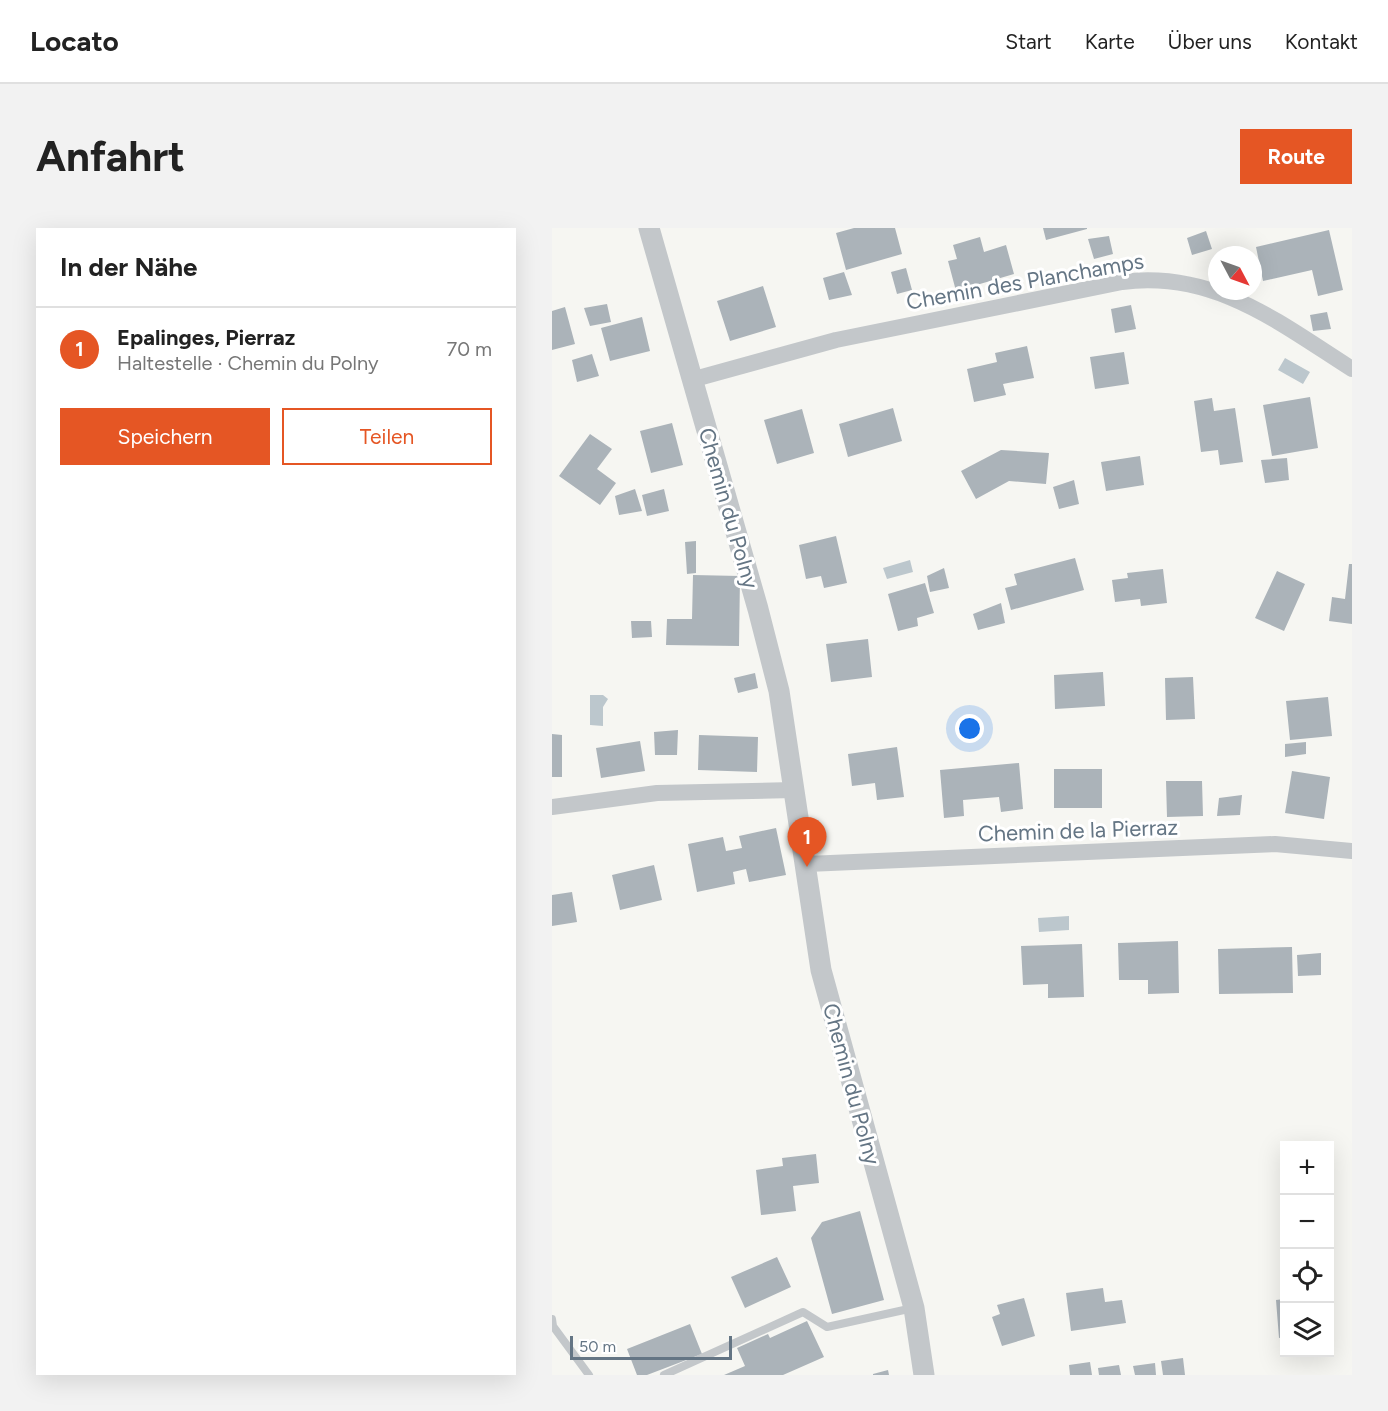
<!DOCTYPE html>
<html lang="de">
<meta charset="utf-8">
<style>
:root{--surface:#fff;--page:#f2f2f2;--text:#222;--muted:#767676;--line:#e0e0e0;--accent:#e55624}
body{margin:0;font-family:Figtree,sans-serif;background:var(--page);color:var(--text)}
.controls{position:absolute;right:18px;bottom:18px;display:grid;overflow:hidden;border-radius:0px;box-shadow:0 6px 24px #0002}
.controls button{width:54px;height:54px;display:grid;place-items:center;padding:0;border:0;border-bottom:2px solid var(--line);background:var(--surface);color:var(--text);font:30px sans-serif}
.compass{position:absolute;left:656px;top:18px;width:54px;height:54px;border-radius:50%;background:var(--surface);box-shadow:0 6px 24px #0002;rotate:131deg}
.scale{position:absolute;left:18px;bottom:15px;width:162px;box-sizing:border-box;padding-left:6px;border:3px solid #647584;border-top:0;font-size:16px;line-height:21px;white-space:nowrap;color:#647584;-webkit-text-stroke:4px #fff;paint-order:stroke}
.you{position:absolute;left:418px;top:501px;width:21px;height:21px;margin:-15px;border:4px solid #fff;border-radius:50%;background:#1a73e8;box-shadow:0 0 0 9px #1a73e833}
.badge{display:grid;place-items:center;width:39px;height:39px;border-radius:50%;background:var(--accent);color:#fff;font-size:20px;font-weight:700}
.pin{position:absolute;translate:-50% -50px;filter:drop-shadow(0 2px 3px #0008)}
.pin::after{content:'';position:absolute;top:32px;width:21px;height:18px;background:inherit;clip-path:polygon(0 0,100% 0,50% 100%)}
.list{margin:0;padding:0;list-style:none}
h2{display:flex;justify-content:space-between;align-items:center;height:78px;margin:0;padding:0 24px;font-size:26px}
h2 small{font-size:20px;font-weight:400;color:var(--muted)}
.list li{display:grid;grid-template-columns:39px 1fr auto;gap:18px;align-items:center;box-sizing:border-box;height:84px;padding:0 24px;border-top:2px solid var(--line)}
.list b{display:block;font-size:22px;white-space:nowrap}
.list p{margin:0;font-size:20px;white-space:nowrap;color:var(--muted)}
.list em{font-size:20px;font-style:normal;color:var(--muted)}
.actions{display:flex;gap:12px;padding:18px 24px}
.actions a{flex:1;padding:14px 0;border:2px solid var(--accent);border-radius:0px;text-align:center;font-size:21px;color:var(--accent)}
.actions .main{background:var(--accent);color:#fff}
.icon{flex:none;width:33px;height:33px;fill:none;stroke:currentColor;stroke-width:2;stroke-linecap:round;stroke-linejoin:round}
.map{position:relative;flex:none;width:800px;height:1147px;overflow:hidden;border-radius:0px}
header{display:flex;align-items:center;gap:36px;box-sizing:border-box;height:84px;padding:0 30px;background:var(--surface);border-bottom:2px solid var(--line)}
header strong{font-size:28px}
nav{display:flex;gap:33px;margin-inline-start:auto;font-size:21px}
.intro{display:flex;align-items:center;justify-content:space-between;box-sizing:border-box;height:144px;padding:0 36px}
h1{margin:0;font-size:42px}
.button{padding:15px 27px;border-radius:0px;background:var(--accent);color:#fff;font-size:21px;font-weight:700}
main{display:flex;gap:36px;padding:0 36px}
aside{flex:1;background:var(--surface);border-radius:0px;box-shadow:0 6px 24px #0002}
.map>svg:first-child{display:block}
</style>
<header>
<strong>Locato</strong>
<nav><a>Start</a><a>Karte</a><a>Über uns</a><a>Kontakt</a></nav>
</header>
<div class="intro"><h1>Anfahrt</h1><a class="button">Route</a></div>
<main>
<aside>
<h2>In der Nähe<small></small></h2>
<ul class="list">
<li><span class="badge">1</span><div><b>Epalinges, Pierraz</b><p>Haltestelle · Chemin du Polny</p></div><em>70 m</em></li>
</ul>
<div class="actions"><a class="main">Speichern</a><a>Teilen</a></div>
</aside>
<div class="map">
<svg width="800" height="1147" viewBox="0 0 800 1147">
<rect width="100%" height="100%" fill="#f6f6f2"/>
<path fill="#bcc7cd" d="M733,130l25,14 -7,12 -25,-14z
M358,332l3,12 -26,7 -4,-11z
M38,467h13l5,4 -5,8v19l-13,-1z
M517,688v14l-30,2 -1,-14z"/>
<path fill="#abb3b9" d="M302,0h41l7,26 -56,16 -10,-37z
M491,0h44v1l-41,11z
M777,2l14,60 -25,6 -6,-26 -49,11 -7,-34z
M654,3l6,18 -20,6 -5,-17z
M557,8l4,18 -19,5 -6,-20z
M428,9l4,15 22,-7 8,29 -58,17 -8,-30 9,-2 -4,-14z
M354,40l6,22 -15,4 -6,-22z
M292,44l8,23 -23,5 -6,-22z
M211,58l13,41 -46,14 -13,-40z
M55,76l4,18 -21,4 -6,-18z
M579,77l5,24 -21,4 -4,-24z
M13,79l10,37 -23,6v-39z
M775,84l4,17 -18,2 -3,-16z
M90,89l8,34 -40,10 -9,-33z
M475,118l7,32 -31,6 3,11 -32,7 -7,-33 30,-7 -2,-9z
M572,124l5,32 -34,5 -5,-32z
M40,126l7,22 -22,6 -5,-22z
M758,169l8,51 -46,8 -9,-51z
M660,170l2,13 21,-3 8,54 -23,3 -2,-15 -17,2 -7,-51z
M341,180l9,33 -54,16 -9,-33z
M250,181l12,44 -37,11 -13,-44z
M120,195l11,42 -32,8 -11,-42z
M38,206l22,15 -15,20 19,14 -16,22 -41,-29z
M449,222l48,3 -3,31 -37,-3 -33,18 -15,-28z
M588,228l4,29 -38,6 -5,-29z
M735,230l2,22 -24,3 -4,-23z
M522,252l5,24 -20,5 -6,-22z
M83,261l7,22 -23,4 -4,-19z
M112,261l5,22 -22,5 -5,-21z
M284,308l11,47 -23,5 -3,-12 -15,3 -7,-34z
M144,313v32l-9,1 -2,-32z
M523,330l9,32 -73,20 -6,-22 12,-3 -3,-11z
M797,336h3v60l-23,-3 3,-24 13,2z
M392,340l5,20 -19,4 -3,-16z
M611,341l4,34 -26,3 -1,-7 -25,3 -3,-22 16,-2 -1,-5z
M725,343l28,13 -21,47 -29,-13z
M141,347l47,1 -1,70 -73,-1 1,-26h25z
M373,355l9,30 -17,5 1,8 -20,5 -10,-37z
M449,375l4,20 -27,7 -5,-16z
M79,393h20l1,16 -20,1z
M316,411l4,38 -41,5 -5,-38z
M551,444l2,34 -50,3 -1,-34z
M203,445l3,15 -20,5 -4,-15z
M641,449l2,42 -29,1 -1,-42z
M776,469l4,39 -42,4 -4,-39z
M126,502l-1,25h-22l-1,-23z
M0,506l10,1v42h-10z
M147,507l59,2 -1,35 -59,-2z
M88,513l5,30 -44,7 -5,-30z
M754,514v12l-21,3v-13z
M345,519l7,50 -27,3 -2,-17 -23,3 -4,-32z
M467,535l4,46 -22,3 -2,-15 -36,3 1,16 -20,2 -4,-48z
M502,541h48v39h-48z
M740,543l38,6 -6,42 -39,-6z
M614,553h36l1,35 -36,1z
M690,567l-2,20 -23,1 2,-18z
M224,600l10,47 -37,7 -3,-13 -13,3 2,12 -38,8 -9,-48 35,-7 3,14 16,-3 -3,-12z
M102,637l8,35 -42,10 -8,-35z
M20,664l5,30 -25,4v-31z
M626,713l1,52 -31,1v-14h-29l-1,-37z
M530,716l2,53 -36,1v-14l-25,1 -2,-39z
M740,719l1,46 -74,1 -1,-45z
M769,725v22l-23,1 -1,-21z
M264,926l3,29 -26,3 3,25 -35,4 -5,-45 27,-4 -1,-8z
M308,983l24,89 -52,14 -21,-76 11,-16z
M225,1029l14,30 -46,21 -14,-31z
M551,1060l2,14 17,-2 4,23 -55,8 -5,-38z
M472,1070l11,38 -33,10 -10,-29 8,-3 -3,-9z
M732,1071v38l-5,1 -3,-38z
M255,1093l17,36 -41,18h-59l21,-9 -8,-18 31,-14 2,4z
M138,1096l12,30 -55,21h-10l-10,-26z
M631,1130l2,17h-22l-2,-14z
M538,1134l2,13h-22l-1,-10z
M603,1135l1,12h-21l-2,-9z
M567,1137l2,10h-22l-1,-7z
M336,1142l1,5h-16v-1z"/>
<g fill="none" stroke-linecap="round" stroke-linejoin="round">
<path stroke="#c3c7ca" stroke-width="8" d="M0,1091l1,7 36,49
M112,1147l139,-63 24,15 86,-19"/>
<path stroke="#c3c7ca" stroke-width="16" d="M139,152l145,-40 286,-58c92,-12 156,40 230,87
M0,579l105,-14 137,-3
M255,636l468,-20 77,7"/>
<path stroke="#c3c7ca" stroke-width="21" d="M97,0l109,381 21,82 42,279 93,338 10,67"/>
</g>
<g text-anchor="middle" stroke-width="6" stroke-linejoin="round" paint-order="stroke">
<g font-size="22" fill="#647584" stroke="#fff">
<text transform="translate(473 53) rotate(-10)" y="8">Chemin des Planchamps</text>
<text transform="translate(177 280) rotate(74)" y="8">Chemin du Polny</text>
<text transform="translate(526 602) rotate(-2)" y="8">Chemin de la Pierraz</text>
<text transform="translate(300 856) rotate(75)" y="8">Chemin du Polny</text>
</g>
</g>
</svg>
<div class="controls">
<button>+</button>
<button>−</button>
<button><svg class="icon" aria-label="locate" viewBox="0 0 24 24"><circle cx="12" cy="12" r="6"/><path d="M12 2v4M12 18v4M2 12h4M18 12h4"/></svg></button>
<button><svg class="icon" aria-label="layers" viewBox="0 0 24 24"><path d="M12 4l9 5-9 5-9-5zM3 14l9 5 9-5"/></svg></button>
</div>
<svg class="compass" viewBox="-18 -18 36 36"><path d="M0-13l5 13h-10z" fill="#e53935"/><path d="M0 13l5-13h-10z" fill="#767676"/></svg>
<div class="scale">50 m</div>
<div class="you"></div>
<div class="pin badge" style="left:255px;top:639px">1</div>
</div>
</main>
